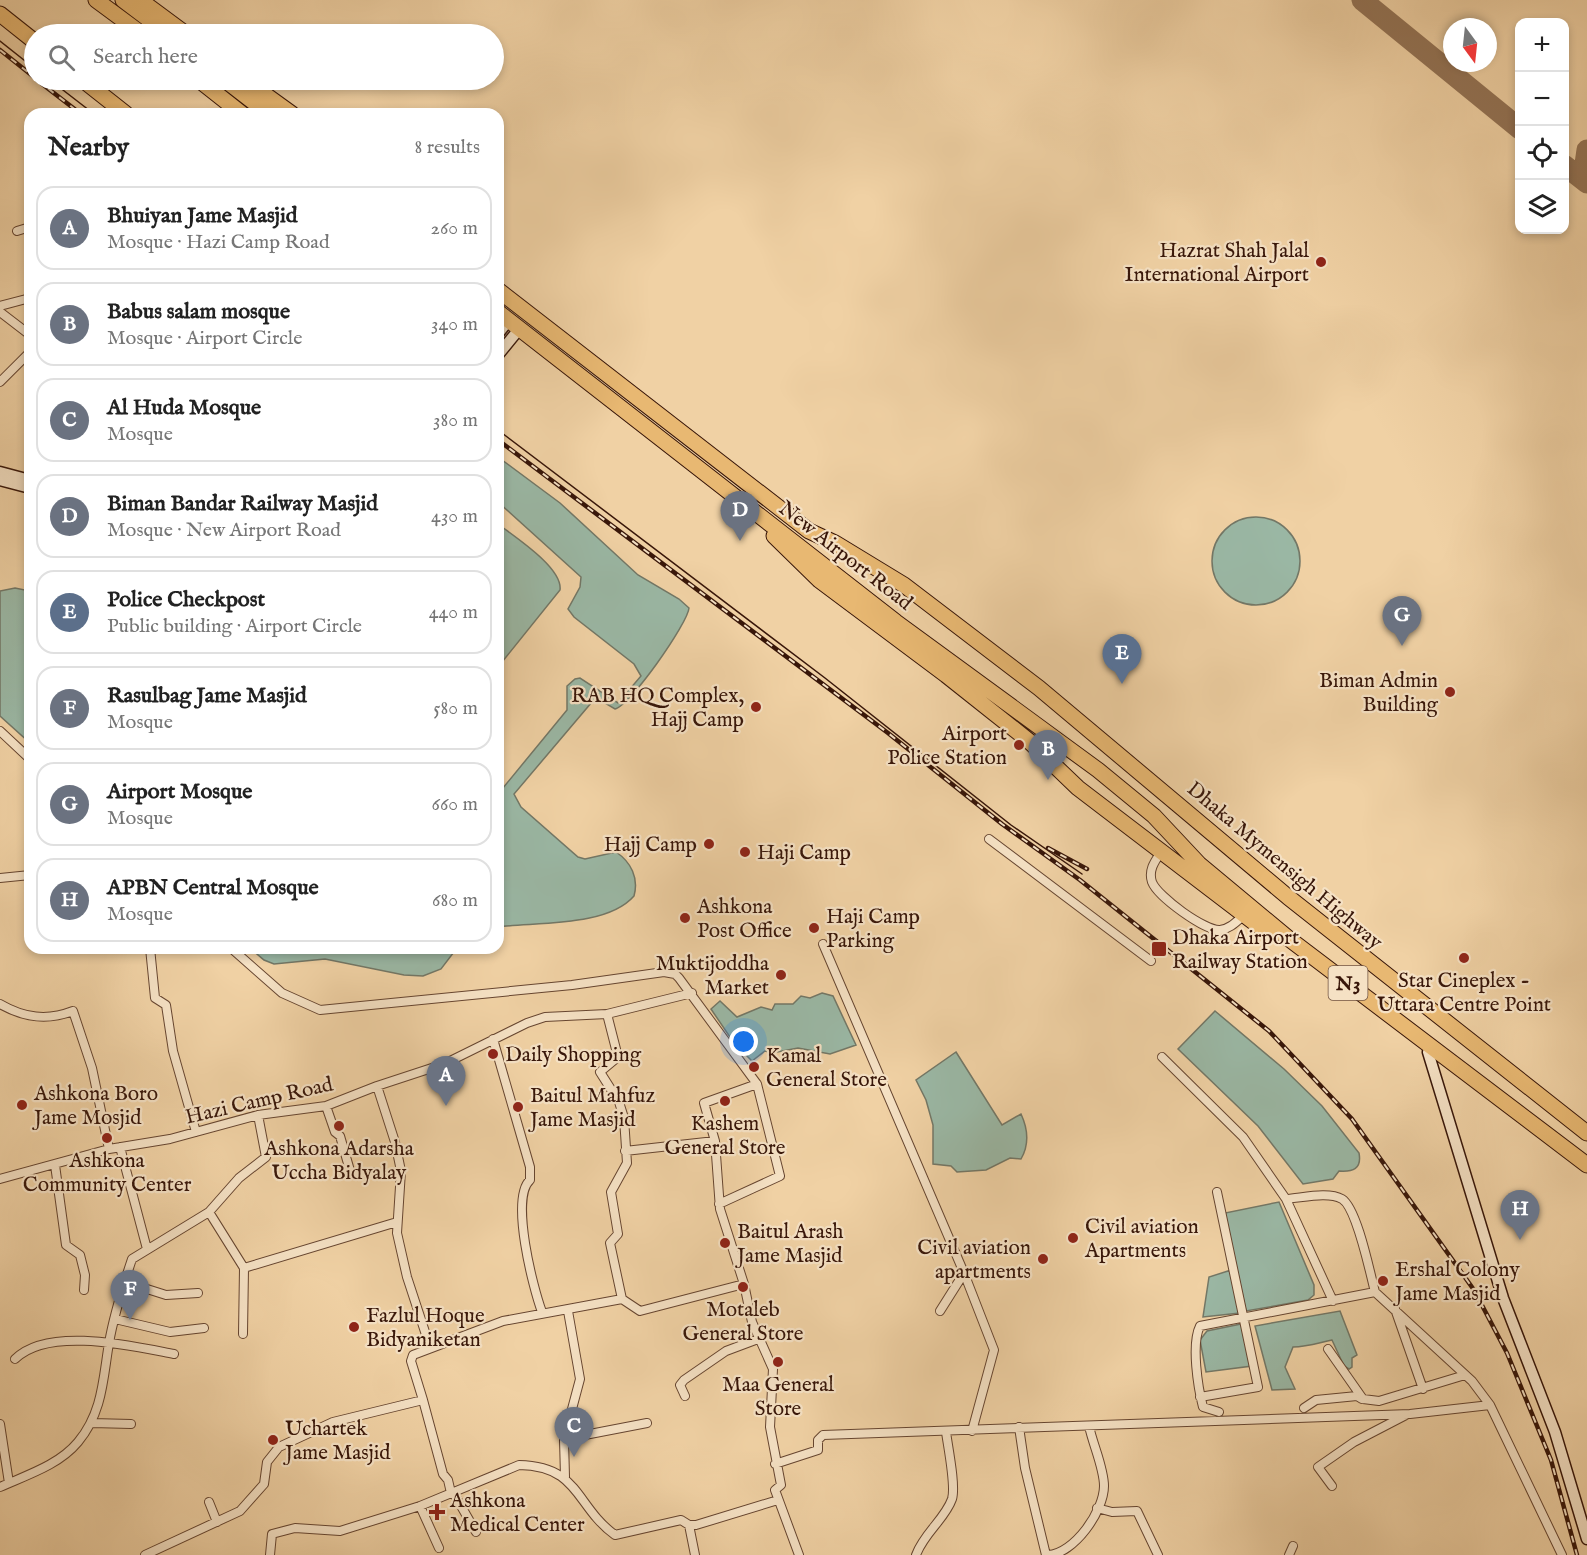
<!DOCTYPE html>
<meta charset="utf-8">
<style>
:root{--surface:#fff;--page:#f2f2f2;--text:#222;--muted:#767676;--line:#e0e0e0;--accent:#8f2418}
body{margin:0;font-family:"IM FELL English",serif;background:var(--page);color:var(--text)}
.controls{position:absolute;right:18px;top:18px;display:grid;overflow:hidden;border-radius:12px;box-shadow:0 3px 9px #0003}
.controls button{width:54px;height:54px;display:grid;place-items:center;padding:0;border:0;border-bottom:2px solid var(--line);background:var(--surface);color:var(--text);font:30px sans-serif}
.compass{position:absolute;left:1443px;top:18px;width:54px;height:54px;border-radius:50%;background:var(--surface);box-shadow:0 3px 9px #0003;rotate:165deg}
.you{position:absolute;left:744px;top:1042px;width:21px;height:21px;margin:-15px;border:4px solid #fff;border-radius:50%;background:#1a73e8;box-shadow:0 0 0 9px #1a73e833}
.badge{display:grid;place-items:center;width:39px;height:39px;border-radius:50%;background:var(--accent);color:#fff;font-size:20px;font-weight:700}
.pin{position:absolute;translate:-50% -50px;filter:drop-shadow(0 2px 3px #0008)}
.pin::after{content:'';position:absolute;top:32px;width:21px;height:18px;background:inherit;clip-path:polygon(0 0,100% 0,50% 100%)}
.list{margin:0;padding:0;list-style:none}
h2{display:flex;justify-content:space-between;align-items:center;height:78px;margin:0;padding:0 24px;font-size:26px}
h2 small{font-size:20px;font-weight:400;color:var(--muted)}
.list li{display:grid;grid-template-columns:39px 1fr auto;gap:18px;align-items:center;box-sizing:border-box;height:84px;margin:0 12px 12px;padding:0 12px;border:2px solid var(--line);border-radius:18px}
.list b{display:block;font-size:22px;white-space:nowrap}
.list p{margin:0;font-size:20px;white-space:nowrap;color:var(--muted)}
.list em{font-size:20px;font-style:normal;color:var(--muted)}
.icon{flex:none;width:33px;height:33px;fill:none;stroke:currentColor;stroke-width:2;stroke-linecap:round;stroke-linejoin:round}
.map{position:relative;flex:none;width:1587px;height:1555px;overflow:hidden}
.search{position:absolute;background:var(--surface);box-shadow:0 3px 9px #0003;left:24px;top:24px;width:480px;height:66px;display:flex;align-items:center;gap:15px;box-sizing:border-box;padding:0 21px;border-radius:33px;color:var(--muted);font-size:22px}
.panel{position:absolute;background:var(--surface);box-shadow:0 3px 9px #0003;left:24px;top:108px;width:480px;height:846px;border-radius:18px}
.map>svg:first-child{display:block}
</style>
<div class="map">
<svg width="1587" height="1555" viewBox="0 0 1587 1555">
<rect width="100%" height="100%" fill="#f0d1a4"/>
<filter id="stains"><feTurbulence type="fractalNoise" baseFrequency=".00333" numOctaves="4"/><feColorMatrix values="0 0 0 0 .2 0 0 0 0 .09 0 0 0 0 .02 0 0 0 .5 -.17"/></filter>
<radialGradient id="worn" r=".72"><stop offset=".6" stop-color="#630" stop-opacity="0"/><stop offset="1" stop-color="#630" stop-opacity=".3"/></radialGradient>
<path fill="#9ab7a4" stroke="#737766" stroke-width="1.5" d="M498,457l62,46 78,72 41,24 10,9c-1,15 -59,98 -74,101l-15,-9 -8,2 -78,92 7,13 57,50 7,2 31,-7c15,10 23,26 18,44 -27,31 -97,26 -136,31v-133l69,-84v-24l8,-7 5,-1 38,25 23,-27 -7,-12 -60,-47 -6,-8 12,-22 1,-10 -83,-75z
M1212 561a44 44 0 1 1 88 0a44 44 0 1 1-88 0Z
M498,524c17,13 65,44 62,66l-62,77z
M15,588l15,3v152l-30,-27v-125z
M250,948h207l-16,21 -18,7 -19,-1 -79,-16 -51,5 -10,-4z
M822,993l11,3 23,49 -26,9 -32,-6 -26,5 -7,-2 -13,10 -18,-18 -23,-34 9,-8 17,16 24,-10 11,3 3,-6h18l8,-8 9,2z
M1215,1011l69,58 38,37 37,47c3,16 -6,19 -20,18l-6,8 -30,5 -45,-58 -80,-77z
M956,1052l46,73 19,-11c7,15 8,31 0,45l-11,-1 -24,12 -29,2 -6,-6 -18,-2v-39l-7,-25 -10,-20z
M1279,1202l35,83v10l-6,5 -62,11 -21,-98z
M1231,1270l9,43 -37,4 6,-40z
M1340,1311l17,44 -5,3v9l-3,2 -5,-3 -12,-26c-14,3 -25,7 -39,7l-8,20 10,22 -23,1 -17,-64z
M1241,1324l11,42 -46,6 -6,-32 7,-9z"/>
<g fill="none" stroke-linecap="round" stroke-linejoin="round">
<path stroke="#947456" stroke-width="21" d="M1362,0l158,129
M1564,165l23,18
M1586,182l-2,-11 3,-21"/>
<g stroke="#664530" stroke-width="10">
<path id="street" d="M17,231l13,-4
M0,306l30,-8
M0,312l30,23
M0,382l30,-30
M0,731l30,28
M989,839l162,122
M1161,852c-6,9 -13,18 -9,30 6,15 53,49 68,48 10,-1 17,-9 24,-15
M0,878l30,-3
M823,944l141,329 30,77 -22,81
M150,948l5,50 11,7 7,46 23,81
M231,948l51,45 38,17 252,-25 92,-13 11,2 4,4 78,106 -53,19 11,38 5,68 24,75 8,38 21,47 -3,58 11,58 -6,5 24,65
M0,1004c24,14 47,17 73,7l19,57 17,81
M607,1014l11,43 -18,15 19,30 5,16 3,45 -16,29 7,42 -8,9 12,56
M493,1039l37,128v13c-20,18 3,108 12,132
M1162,1057l81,80 43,62c16,-1 42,-8 56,0 15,9 28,74 33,93
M377,1086l18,56 6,29 -4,62 10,44 23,70
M326,1106l9,26 5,4 11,38 21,-2
M120,1147l27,102
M625,1151l90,-10
M55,1165l11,80 14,10 5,20 -1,15
M0,1179l109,-30 61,-10 88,-24 68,-9 51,-20 67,-22 83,-41 18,-6 62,-3 85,-21
M1286,1199l47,102
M719,1204l61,-28 -23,-92
M209,1212l35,56 -1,66
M244,1268l153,-46
M125,1282l41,13 32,-2
M622,1299l18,12 104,-27
M1395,1309l28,80
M940,1311l24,-38
M115,1319l55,13 34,-4
M1328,1349l35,50 16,2 86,-26
M15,1359c33,-33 117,-13 159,-5
M685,1396l-5,-11 4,-5 42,-29 32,-12
M1200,1397l58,-10 -41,-195
M423,1400l20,74 5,6 3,13
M1304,1408l12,-8 41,-4 5,3
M1219,1412l-16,-5c-5,-19 -12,-63 -3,-81l175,-34 97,89 18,24 72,150
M92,1423l39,1
M0,1424l9,59
M1019,1427l6,41 21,87
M564,1439l83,-16
M775,1464l43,-14v-10l5,-5 587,-21 80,-9
M565,1477l-1,-38 16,-60 -12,-68
M1332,1486l-14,-19 36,-25 52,-27
M0,1487c27,-12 59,-22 78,-45 25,-30 25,-64 31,-99 5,-29 14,-57 23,-84l77,-47 30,-34 27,-21 -8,-42
M453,1492l23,40
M209,1502l8,20
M420,1506l19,42
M1097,1508l15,4 25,-1 21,44
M689,1525l6,30
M145,1555l95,-44 24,-27 3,-22 12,-15 54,-25 90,-22 -12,-39 2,-6 90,-34 119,-22
M270,1555l2,-21 23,-6 45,3 80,-25 99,-41c61,1 56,41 96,70l66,-15 8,5h7l82,-25
M916,1555c8,-22 29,-36 36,-56 4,-13 -4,-52 -6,-67
M1048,1555c26,-1 56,-44 56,-69 0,-18 -11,-41 -15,-60
M1289,1555l4,-9"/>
</g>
<g stroke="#381609" stroke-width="13">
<path id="secondary" d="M498,334l11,-14
M498,355l22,-27
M0,472l30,8
M0,480l30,8
M1428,1052l75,246 52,134 32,107"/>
</g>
<g stroke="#381609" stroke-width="17">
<path id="highway" d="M96,0l46,34
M123,0l45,34
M140,0l46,34
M0,14l34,27
M83,80l43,34
M199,80l43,34
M225,80l44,34
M245,80l47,34
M498,290l311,241 26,12 69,42 135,103 249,209 299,236
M498,312l398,310 202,148 56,46 45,48 89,74 299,227
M774,536l45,44 127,95 83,66 49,47 186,142"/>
</g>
<use href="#street" stroke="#f5e1c4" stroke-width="8"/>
<use href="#secondary" stroke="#f5e1c4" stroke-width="10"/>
<use href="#highway" stroke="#e8b872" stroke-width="15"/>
<path stroke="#381609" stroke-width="1.5" d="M0,41l34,27
M50,80l44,34
M498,430l327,248 186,147 71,49"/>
<g stroke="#381609" stroke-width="4.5">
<path id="rail" d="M0,50l34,27
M37,80l44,34
M498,440l390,293 114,91 78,56 189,151 83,88 122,171 33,63 44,107 26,95
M1048,848l39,21"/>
</g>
<use href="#rail" stroke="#f5e1c4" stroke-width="2" stroke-dasharray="7" stroke-linecap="butt"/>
</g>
<g fill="#8f2418" stroke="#f5e1c4" stroke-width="2">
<circle cx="1321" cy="262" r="6"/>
<circle cx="1450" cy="692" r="6"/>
<circle cx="756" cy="707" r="6"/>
<circle cx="1019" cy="745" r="6"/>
<circle cx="709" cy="844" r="6"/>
<circle cx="745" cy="852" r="6"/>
<circle cx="685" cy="918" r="6"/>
<circle cx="814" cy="928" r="6"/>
<rect x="1151" y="941" width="16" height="16" rx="3"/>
<circle cx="1464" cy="958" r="6"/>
<circle cx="781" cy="975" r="6"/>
<circle cx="493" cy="1054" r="6"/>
<circle cx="754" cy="1067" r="6"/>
<circle cx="725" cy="1101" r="6"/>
<circle cx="22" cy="1105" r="6"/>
<circle cx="518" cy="1107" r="6"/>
<circle cx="339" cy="1126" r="6"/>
<circle cx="107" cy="1138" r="6"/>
<circle cx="1073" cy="1238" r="6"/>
<circle cx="725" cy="1243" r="6"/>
<circle cx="1043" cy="1259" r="6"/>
<circle cx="1383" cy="1281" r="6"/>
<circle cx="743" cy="1287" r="6"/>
<circle cx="354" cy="1327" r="6"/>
<circle cx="778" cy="1362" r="6"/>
<circle cx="273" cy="1440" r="6"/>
<path d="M434 1503h6v6h6v6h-6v6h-6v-6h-6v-6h6z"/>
</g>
<g text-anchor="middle" stroke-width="4.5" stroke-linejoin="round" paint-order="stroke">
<rect fill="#f5e1c4" stroke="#715341" stroke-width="1.5" x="1328.5" y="966" width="39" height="34" rx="4.5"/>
<g font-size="20" font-weight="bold" fill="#381609">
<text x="1348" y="990">N3</text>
</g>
<g font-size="21" fill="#381609" stroke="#f5e1c4" text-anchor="start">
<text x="1309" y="257" text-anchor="end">Hazrat Shah Jalal<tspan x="1309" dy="24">International Airport</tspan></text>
<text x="1438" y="687" text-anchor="end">Biman Admin<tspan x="1438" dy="24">Building</tspan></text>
<text x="744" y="702" text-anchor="end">RAB HQ Complex,<tspan x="744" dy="24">Hajj Camp</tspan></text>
<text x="1007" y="740" text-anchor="end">Airport<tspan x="1007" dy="24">Police Station</tspan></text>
<text x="697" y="851" text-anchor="end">Hajj Camp</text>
<text x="757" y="859">Haji Camp</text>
<text x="697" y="913">Ashkona<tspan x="697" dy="24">Post Office</tspan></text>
<text x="826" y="923">Haji Camp<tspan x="826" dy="24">Parking</tspan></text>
<text x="1172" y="944">Dhaka Airport<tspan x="1172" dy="24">Railway Station</tspan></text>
<text x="769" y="970" text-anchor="end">Muktijoddha<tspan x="769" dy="24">Market</tspan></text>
<text x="1464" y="987" text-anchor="middle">Star Cineplex -<tspan x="1464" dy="24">Uttara Centre Point</tspan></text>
<text x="505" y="1061">Daily Shopping</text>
<text x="766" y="1062">Kamal<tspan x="766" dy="24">General Store</tspan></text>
<text x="34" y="1100">Ashkona Boro<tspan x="34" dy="24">Jame Mosjid</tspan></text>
<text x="530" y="1102">Baitul Mahfuz<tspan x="530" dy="24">Jame Masjid</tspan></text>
<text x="725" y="1130" text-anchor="middle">Kashem<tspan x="725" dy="24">General Store</tspan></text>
<text x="339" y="1155" text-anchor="middle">Ashkona Adarsha<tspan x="339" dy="24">Uccha Bidyalay</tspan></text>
<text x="107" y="1167" text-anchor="middle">Ashkona<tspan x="107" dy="24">Community Center</tspan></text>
<text x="1085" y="1233">Civil aviation<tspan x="1085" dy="24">Apartments</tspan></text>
<text x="737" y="1238">Baitul Arash<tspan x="737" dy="24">Jame Masjid</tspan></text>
<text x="1031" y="1254" text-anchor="end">Civil aviation<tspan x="1031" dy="24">apartments</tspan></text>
<text x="1395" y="1276">Ershal Colony<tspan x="1395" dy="24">Jame Masjid</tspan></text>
<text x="743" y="1316" text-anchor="middle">Motaleb<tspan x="743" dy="24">General Store</tspan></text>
<text x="366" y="1322">Fazlul Hoque<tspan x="366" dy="24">Bidyaniketan</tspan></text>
<text x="778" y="1391" text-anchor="middle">Maa General<tspan x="778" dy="24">Store</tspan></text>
<text x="285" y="1435">Uchartek<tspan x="285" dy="24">Jame Masjid</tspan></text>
<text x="450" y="1507">Ashkona<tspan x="450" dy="24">Medical Center</tspan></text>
</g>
<g font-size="21" fill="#381609" stroke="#f5e1c4">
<text transform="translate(846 555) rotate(38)" y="7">New Airport Road</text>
<text transform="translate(1285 865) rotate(40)" y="7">Dhaka Mymensigh Highway</text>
<text transform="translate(259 1100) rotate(-13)" y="7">Hazi Camp Road</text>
</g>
</g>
<rect width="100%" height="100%" filter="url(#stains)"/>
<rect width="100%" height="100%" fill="url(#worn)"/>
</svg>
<div class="controls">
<button>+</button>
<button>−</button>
<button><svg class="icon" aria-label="locate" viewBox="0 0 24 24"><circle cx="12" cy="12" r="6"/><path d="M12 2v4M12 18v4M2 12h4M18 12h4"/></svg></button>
<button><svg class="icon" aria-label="layers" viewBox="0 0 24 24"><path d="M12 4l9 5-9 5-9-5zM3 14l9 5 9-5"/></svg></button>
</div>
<svg class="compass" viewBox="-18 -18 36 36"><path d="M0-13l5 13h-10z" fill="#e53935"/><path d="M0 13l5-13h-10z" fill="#767676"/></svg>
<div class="you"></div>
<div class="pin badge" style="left:446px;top:1106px;background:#6b7280">A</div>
<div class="pin badge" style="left:1048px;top:780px;background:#6b7280">B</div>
<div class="pin badge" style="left:574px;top:1457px;background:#6b7280">C</div>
<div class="pin badge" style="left:740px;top:541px;background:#6b7280">D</div>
<div class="pin badge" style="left:1122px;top:684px;background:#5c6f8a">E</div>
<div class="pin badge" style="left:130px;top:1320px;background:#6b7280">F</div>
<div class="pin badge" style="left:1402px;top:646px;background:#6b7280">G</div>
<div class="pin badge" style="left:1520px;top:1240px;background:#6b7280">H</div>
<div class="search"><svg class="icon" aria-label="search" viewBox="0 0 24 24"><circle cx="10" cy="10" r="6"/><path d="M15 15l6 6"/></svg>Search here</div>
<section class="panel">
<h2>Nearby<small>8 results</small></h2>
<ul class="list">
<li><span class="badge" style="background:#6b7280">A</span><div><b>Bhuiyan Jame Masjid</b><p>Mosque · Hazi Camp Road</p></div><em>260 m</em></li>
<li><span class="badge" style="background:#6b7280">B</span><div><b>Babus salam mosque</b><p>Mosque · Airport Circle</p></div><em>340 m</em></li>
<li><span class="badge" style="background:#6b7280">C</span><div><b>Al Huda Mosque</b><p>Mosque</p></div><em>380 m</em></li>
<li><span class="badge" style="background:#6b7280">D</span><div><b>Biman Bandar Railway Masjid</b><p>Mosque · New Airport Road</p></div><em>430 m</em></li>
<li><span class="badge" style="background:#5c6f8a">E</span><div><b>Police Checkpost</b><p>Public building · Airport Circle</p></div><em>440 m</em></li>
<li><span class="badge" style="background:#6b7280">F</span><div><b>Rasulbag Jame Masjid</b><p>Mosque</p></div><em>580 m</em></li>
<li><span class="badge" style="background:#6b7280">G</span><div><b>Airport Mosque</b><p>Mosque</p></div><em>660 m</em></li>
<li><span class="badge" style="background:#6b7280">H</span><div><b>APBN Central Mosque</b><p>Mosque</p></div><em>680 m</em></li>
</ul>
</section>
</div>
